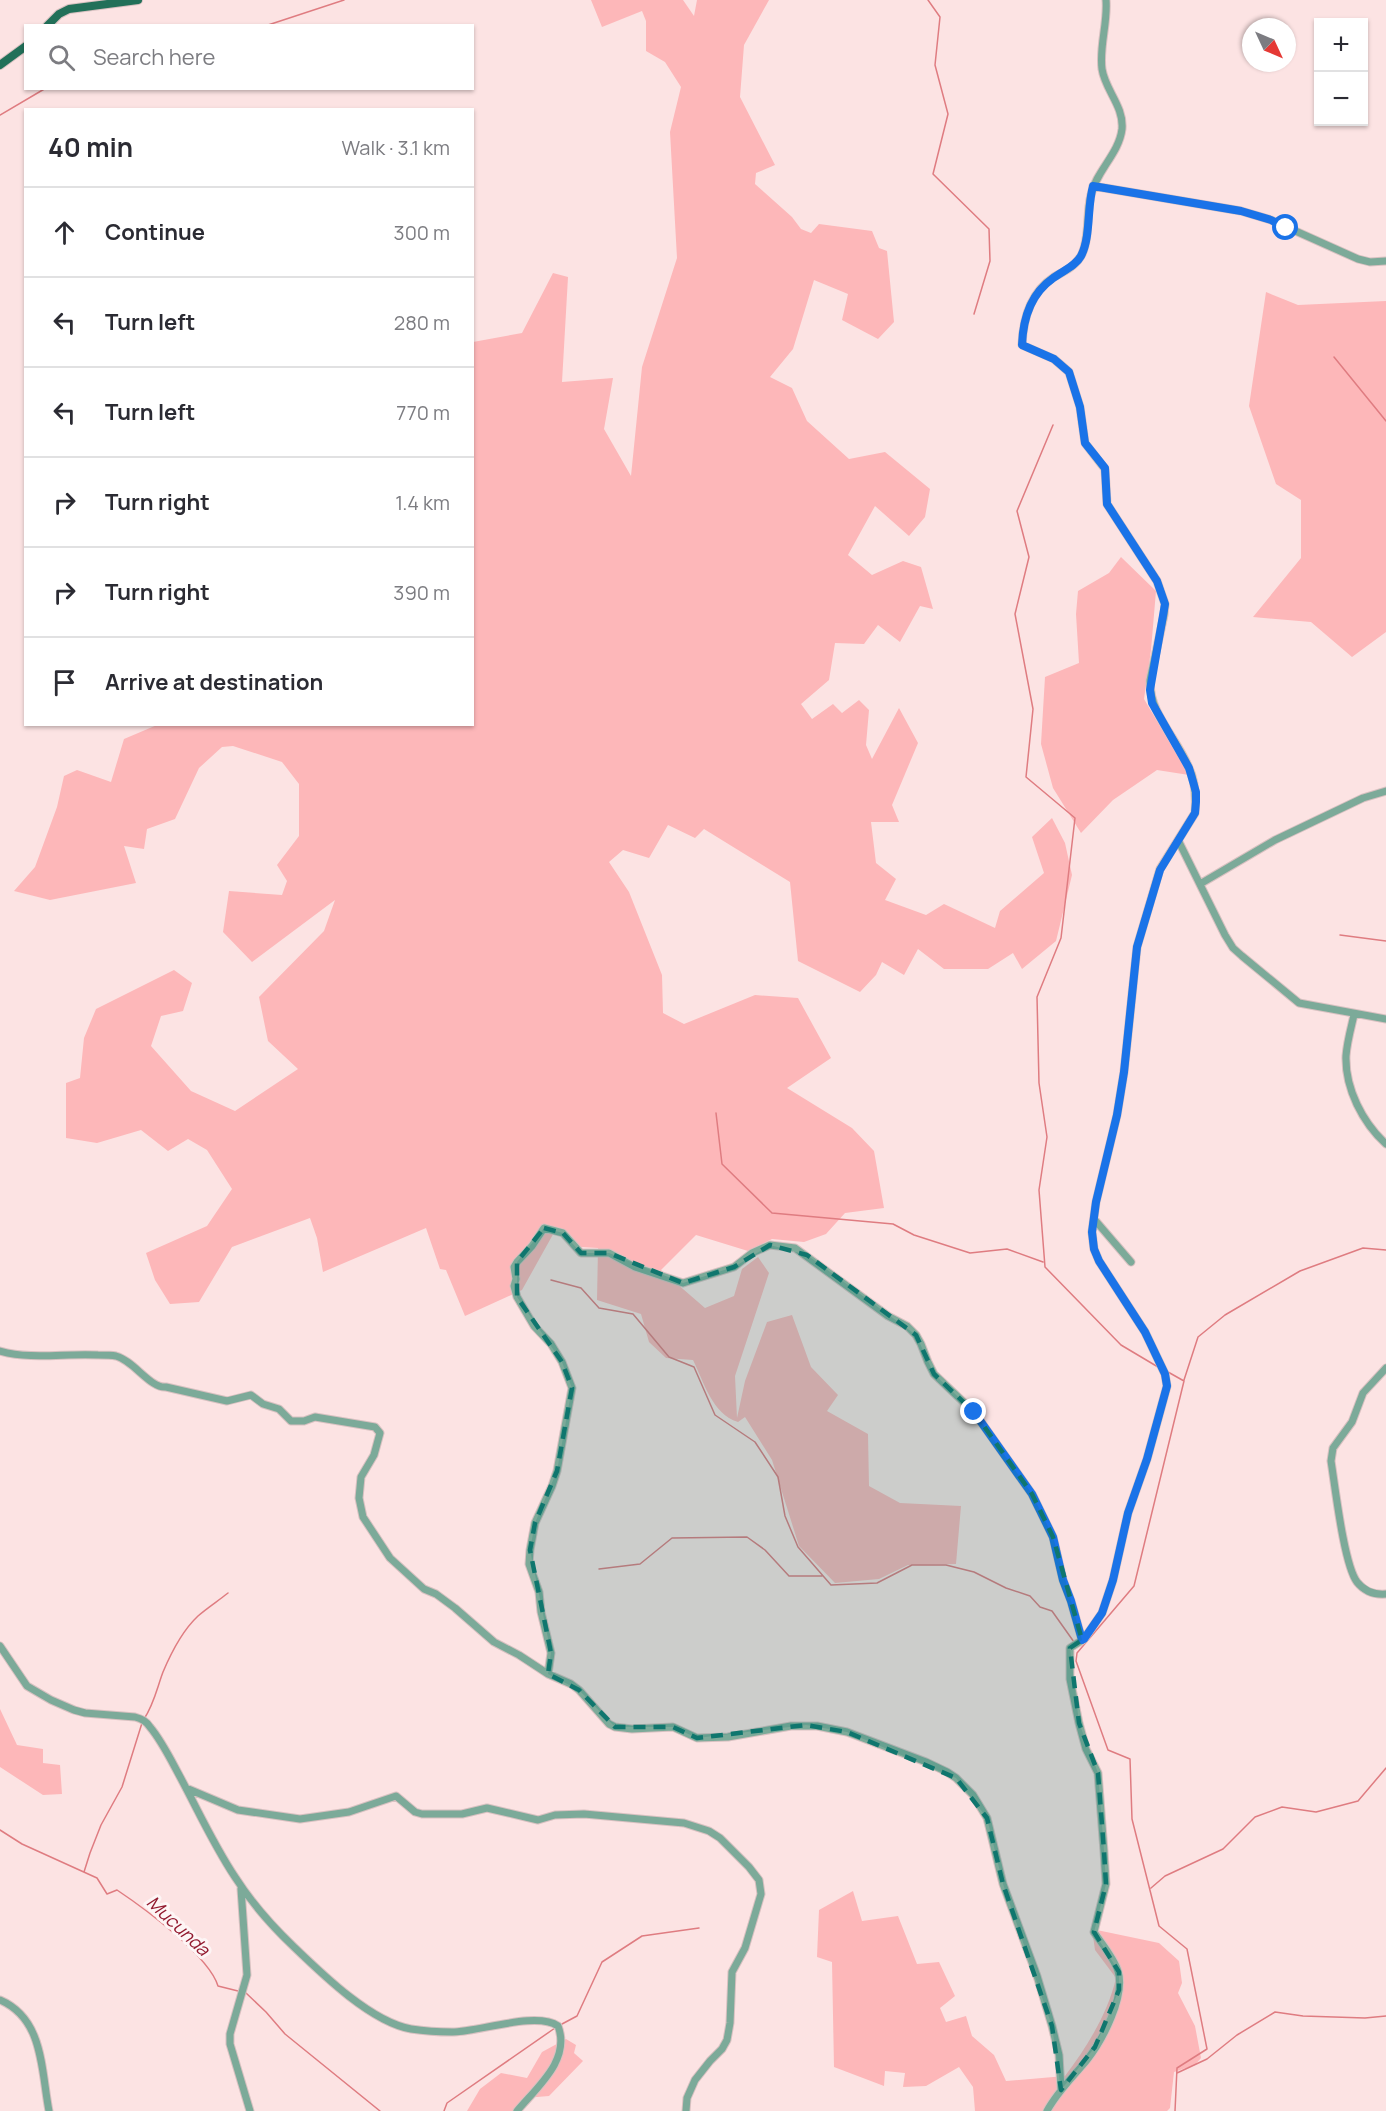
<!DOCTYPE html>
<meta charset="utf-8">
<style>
:root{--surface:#fff;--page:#f7f7f7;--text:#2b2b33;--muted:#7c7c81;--line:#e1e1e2}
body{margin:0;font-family:Manrope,sans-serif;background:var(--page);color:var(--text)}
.controls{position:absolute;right:18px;top:18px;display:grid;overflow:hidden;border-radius:0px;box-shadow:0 2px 4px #0004}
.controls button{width:54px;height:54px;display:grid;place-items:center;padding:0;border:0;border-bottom:2px solid var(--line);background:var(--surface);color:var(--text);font:30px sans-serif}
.compass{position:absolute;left:1242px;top:18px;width:54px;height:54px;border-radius:50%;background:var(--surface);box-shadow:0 2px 4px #0004;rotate:134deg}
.stop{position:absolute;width:18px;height:18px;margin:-14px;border:4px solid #1a73e8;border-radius:50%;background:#fff}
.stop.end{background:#1a73e8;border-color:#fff;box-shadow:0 2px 6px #0008}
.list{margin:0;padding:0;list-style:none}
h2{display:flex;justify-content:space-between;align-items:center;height:78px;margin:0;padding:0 24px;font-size:26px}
h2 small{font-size:20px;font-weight:400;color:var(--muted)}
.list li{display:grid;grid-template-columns:39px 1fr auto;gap:18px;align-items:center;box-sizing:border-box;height:90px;padding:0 24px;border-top:2px solid var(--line)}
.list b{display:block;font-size:22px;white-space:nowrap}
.list em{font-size:20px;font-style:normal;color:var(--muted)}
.icon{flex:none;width:33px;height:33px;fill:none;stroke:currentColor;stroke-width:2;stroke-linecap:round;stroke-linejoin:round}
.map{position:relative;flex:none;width:1386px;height:2111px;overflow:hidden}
.search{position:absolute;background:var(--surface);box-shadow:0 2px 4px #0004;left:24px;top:24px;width:450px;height:66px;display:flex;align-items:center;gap:15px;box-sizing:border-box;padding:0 21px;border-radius:0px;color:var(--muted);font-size:22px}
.panel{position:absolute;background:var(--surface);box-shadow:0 2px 4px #0004;left:24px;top:108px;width:450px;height:618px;border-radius:0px}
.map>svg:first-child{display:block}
</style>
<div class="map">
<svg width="1386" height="2111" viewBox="0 0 1386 2111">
<rect width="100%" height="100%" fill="#fce3e3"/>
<path fill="#fdb7b9" d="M591,0h92l11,16 3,-16h72l-25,45 -4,52 35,68 -19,8 -1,11 37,33 9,12 10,4 8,-9 53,7 7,17 8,3 7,71 -16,17 -36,-19 6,-26 -34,-14 -21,69 -23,28 22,11 15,33 42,38 36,-7 45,37 -5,28 -16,19 -34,-30 -27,49 24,20 31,-14 18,6 12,42 -13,-3 -20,36 -22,-17 -14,19 -29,-1 -6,37 -28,24 11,15 21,-15 9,9 17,-13 10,10 -3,35 6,14 27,-51 19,35 -26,62 7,17h-28l5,41 20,16 -11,21 41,15 18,-11 51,24 5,-17 44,-38 -12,-36 20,-19 13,25 7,32 -16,66 -34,28 -9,-16 -25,16h-44l-26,-20 -14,26 -22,-13 -6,13 -16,17 -62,-31 -8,-79 -86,-53 -9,9 -27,-13 -19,33 -26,-8 -14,12 20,30 33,83 1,38 21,11 71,-29 43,3 33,60 -44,30 65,40 22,23 10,57 -39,5 -19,21 -22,8 -32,-3 -24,12 -52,-16 -35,35 44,38 29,-12 8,-27 16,-12 11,16 -34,103 2,42 8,-37 22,-59 25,-7 19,52 27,28 -11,16 41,23 1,52 31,17 61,3 -5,58 -48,1 -29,14 -44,4 -36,-37 -27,-86 -27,-43 -7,5c-26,-8 -34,-40 -45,-62l-27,-2 -17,-16 -8,-28 -44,-14 1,-52 -18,-1 -24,-18 -34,61 -57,26 -19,-46 -6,-1 -14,-41 -103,44 -6,-34 -7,-20 -78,29 -33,55 -29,2 -15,-24 -9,-27 61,-27 25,-37 -25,-39 -19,-11 -20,12 -27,-21 -44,13 -31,-5v-55l14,-5 4,-40 12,-29 78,-39 18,13 -9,28 -22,5 -10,30 40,45 44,20 63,-42 -30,-28 -9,-44 65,-66 11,-31 -83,62 -29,-30 6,-41 53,4 5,-14 -10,-16 22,-29v-52l-17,-22 -49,-16 -11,1 -23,21 -24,51 -28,10 -3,20 -20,-3 12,37 -86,17 -36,-9 21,-24 22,-60 7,-31 13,-6 34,12 13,-43 33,-14 315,-1 1,-382 49,-9 31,-60 15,4 -6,105 51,-4 -9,51 27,47 11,-109 35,-109 -7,-126 11,-45 -16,-25 -19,-11v-30l-4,-10 -40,16z
M1266,292l32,13 88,-4v331l-34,25 -41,-35 -58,-5 48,-59v-58l-25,-16 -27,-78z
M1121,557l35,34 -5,59 -7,49 45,76 -32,-5 -44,30 -32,33 -28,-45 -12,-44 4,-67 34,-14 -3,-49 2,-23 31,-18z
M0,1709l17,36 26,4v14l17,2 2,29 -19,1 -43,-28z
M853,1891l9,30 36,-5 19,48 22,-2 16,34 -15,12 6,14 20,-6 6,20 22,19 12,26 59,-5c22,-29 43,-63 51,-98l-21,-28 -3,-21 67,14 20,18 3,22 -4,10 17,33 6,32 -6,7 -21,7 -4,36 -3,3h-192l-2,-24 -14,-20 -33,19 -23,1 2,-14 -20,-2 -1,15 -50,-19 -2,-105 -15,-5 2,-47z
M566,2039l10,6 -2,8 9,8 -34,35 -24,2 -9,13h-49l13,-22 21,-16 26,5 15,-26z"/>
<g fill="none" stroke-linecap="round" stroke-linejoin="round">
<path stroke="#df7c81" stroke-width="1.5" d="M928,0l12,17 -5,48 13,49 -15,60 56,55 1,32 -16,53
M265,26l79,-26
M0,115l46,-27
M1334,357l52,64
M1053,425l-36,86 12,46 -14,57 18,95 -7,68 49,41 -14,120 -24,59 2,86 8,54 -8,53 6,77 76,78 37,22
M1340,935l46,6
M716,1113l6,51 50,49 121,11 21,11 56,18 37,-4 36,13
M551,1280l30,8 18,20 34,6 36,43 25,10 21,48 40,27 23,35 7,39 13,31 33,38 46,-2 35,-18h34l28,7 32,16 24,8 10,11 12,4 22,31
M1168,1372l16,9 -50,205 -57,67 -1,8 32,89 22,9 2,60 27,107 28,23 20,100 -30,19 -2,43
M1184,1380l14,-43 27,-22 75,-44 63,-23 23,2
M599,1569l41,-5 32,-26 75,-1 18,13 24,26h33
M144,1719c10,-15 13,-31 19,-47 8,-19 20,-42 35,-56 9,-8 20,-15 30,-23
M0,1830l22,14 75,34 10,16 10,-4c27,18 92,66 101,96l20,5
M84,1872l6,-19 11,-28 21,-38 20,-64
M1151,1888l14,-12 58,-27 32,-32 27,-10 34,5 42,-11 28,-33
M246,1993l20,19 19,22 95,77
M562,2024l15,-8 25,-54 40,-26 57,-8
M1177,2073l30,-14 30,-24 38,-23 28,4 62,2 21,-2
M444,2111l3,-8 108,-75"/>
<g stroke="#d8c1c1" stroke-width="9">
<path id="minor" d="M1093,186l148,25 30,9 87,39 12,3 16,-1
M1179,842l46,93 8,13 9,8 57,47 87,16
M1200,884l75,-44 88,-42 23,-7
M1354,1015c-3,13 -7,27 -8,41 -1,33 17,67 40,88
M1094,1219l37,43
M0,1351c32,9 65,2 98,4 5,0 13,0 18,1 18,5 35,33 50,31l61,14 24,-6 12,9 16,5 12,12h13l11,-4 60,10 5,6 -6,22 -13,22 -2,21 4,19 27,41 34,31 12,5 19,14 39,34 25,13 29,19 23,10 8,6 30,34 6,3 17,2 41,-2 24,11 31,-1 63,-11h26l30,6 79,30 21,10 9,6 17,17 14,23 16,66 34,92 15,50 7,29 2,35
M1386,1368l-23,25 -11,29 -19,26 -2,13c4,25 13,104 26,121 8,10 17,13 29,12
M0,1646l27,40 24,14 23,10 11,3 50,4c7,2 11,4 15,10 11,13 20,31 28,46 19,35 35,71 57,104 16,25 36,48 58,69 29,28 78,76 118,83 13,2 28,3 41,3 27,0 84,-21 106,-6 13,34 -21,61 -41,85
M548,1674l3,-21 -10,-41 -2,-20 -10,-28 1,-14 5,-27 17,-37 5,-15 15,-83 -10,-26 -11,-18 -17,-18 -17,-29 -3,-11 2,-7 -2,-12 3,-5 15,-16 12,-18 19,5 18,20h28l26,14 48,16 51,-16 18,-14 18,-8 25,3 93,68 19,10 9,9 5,9 7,18 6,12 40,38 58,82 21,43 10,43 8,21 11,39
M186,1788l52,22 62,9 49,-7 47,-16 19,16 7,2h40l25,-6 51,12 17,-5 29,-1 100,9 25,8 11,7 29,29 10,13 2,14 -16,54 -13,24 -2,51 -3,17 -5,9 -12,12 -15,19 -8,18 -1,13
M241,1889l6,86 -17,59v10l20,67
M0,2000c44,19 41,70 49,111
M1047,2111c10,-19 26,-34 40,-51 15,-19 39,-64 31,-89 -4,-13 -16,-27 -24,-39l12,-48 -2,-33 -6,-78 -12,-24 -7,-26 -9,-44v-31l14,-9 18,-26 11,-33 15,-67 19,-54 20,-73 -2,-12 -20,-42 -46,-71 -5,-12 -2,-17 4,-30 21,-87 7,-43 13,-125 23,-78 35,-56c1,-15 1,-31 -6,-45 -12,-30 -40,-54 -39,-88l14,-65 1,-11 -8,-23 -50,-77 -2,-35 -20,-26 -5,-36 -11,-35 -15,-13 -32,-14c1,-26 9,-53 32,-68 11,-6 22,-11 28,-23 8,-17 4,-40 9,-59 5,-24 28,-41 31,-66 2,-23 -17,-39 -20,-60 -3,-23 6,-46 4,-69"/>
</g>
<g stroke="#d8c1c1" stroke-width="10">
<path id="major" d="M47,26l12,-12 10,-5 69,-9
M0,65l26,-19"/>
</g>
<use href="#minor" stroke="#7caa99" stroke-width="7"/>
<use href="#major" stroke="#227059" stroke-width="8"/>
</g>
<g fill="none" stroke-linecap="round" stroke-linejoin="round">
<path stroke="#1a73e8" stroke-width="8" d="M974,1412l58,82 21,43 10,43 8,21 11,39 2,-1 18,-26 11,-33 15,-67 19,-54 20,-73 -2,-12 -20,-42 -46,-71 -5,-12 -2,-17 4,-30 21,-87 7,-43 13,-125 23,-77 35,-57 1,-11v-10l-7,-24 -37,-65 -2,-13 15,-86 -8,-23 -50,-77 -2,-36 -20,-25 -5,-36 -11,-35 -15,-13 -32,-14c1,-26 9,-51 30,-66 10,-8 23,-12 29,-23 10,-19 6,-49 12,-70l148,25 30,9 15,8"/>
</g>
<path fill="#0f766e" fill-opacity="0.2" stroke="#0f766e" stroke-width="4.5" stroke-dasharray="12 8" stroke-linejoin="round" d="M544,1228l19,5 18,20h28l74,30 51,-16 36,-22 37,10 109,80 18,39 40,38 58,82 21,43 29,103 -12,8 9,75 19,50 6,78 2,33 -12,48 25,40v18l-24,57 -34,43 -9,-64 -49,-142 -16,-66 -31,-40 -109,-46 -41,-7 -109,13 -24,-11h-58l-36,-37 -31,-16 3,-21 -21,-103 5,-27 22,-52 15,-83 -10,-26 -45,-65v-35z"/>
<g text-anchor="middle" stroke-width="6" stroke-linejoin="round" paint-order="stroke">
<g font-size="18" font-style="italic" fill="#931b30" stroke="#fdf5f5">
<text transform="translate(178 1926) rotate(43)" y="6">Mucunda</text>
</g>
</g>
</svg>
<div class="controls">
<button>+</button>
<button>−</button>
</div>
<svg class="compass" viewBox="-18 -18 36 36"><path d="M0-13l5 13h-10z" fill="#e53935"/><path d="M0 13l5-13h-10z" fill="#7c7c81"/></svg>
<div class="stop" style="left:1286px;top:228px"></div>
<div class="stop end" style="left:974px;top:1412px"></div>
<div class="search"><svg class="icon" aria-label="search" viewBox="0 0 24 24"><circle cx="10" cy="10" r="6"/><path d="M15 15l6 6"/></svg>Search here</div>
<section class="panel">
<h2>40 min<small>Walk · 3.1 km</small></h2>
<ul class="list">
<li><svg class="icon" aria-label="ahead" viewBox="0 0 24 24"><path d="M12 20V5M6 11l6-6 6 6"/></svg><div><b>Continue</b></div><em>300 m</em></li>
<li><svg class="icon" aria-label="left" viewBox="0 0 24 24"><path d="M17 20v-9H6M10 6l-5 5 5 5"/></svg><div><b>Turn left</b></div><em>280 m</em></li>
<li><svg class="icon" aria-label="left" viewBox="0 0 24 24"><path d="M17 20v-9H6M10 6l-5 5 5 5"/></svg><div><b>Turn left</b></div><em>770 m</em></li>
<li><svg class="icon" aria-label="right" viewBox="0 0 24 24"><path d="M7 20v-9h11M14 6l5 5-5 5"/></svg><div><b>Turn right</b></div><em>1.4 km</em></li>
<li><svg class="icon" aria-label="right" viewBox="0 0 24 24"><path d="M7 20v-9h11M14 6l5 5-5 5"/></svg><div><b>Turn right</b></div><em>390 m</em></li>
<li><svg class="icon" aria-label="arrive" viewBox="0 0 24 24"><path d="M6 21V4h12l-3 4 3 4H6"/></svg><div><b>Arrive at destination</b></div></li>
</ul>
</section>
</div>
